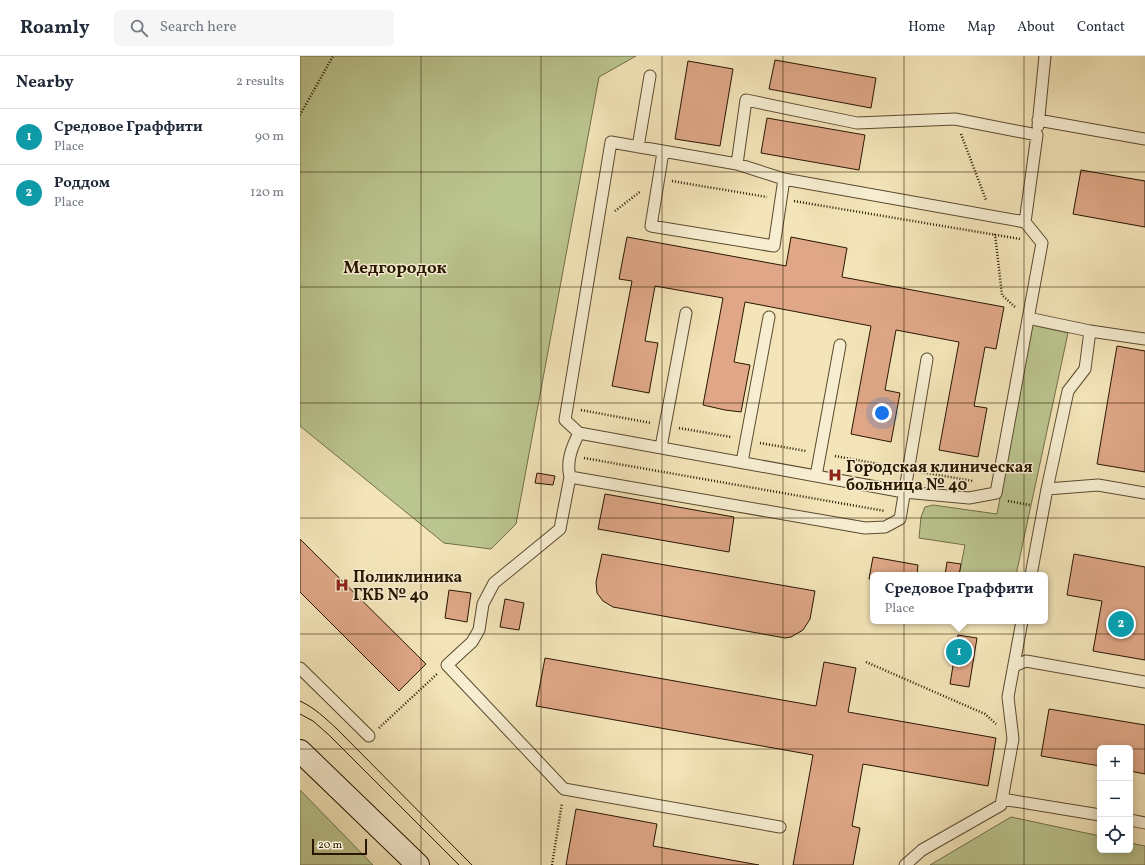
<!DOCTYPE html>
<meta charset="utf-8">
<style>
:root{--surface:#fff;--page:#f6f6f7;--text:#1f2937;--muted:#747a83;--line:#e0e1e3;--accent:#111827}
body{margin:0;font-family:Vollkorn,serif;background:var(--page);color:var(--text)}
.controls{position:absolute;right:12px;bottom:12px;display:grid;overflow:hidden;border-radius:6px;box-shadow:0 2px 10px #0003}
.controls button{width:36px;height:36px;display:grid;place-items:center;padding:0;border:0;border-bottom:1px solid var(--line);background:var(--surface);color:var(--text);font:20px sans-serif}
.scale{position:absolute;left:12px;bottom:10px;width:55px;box-sizing:border-box;padding-left:4px;border:2px solid #281600;border-top:0;font-size:11px;line-height:14px;white-space:nowrap;color:#281600;-webkit-text-stroke:3px #f7eed2;paint-order:stroke}
.you{position:absolute;left:582px;top:357px;width:14px;height:14px;margin:-10px;border:3px solid #fff;border-radius:50%;background:#1a73e8;box-shadow:0 0 0 6px #1a73e833}
.badge{display:grid;place-items:center;width:26px;height:26px;border-radius:50%;background:var(--accent);color:#fff;font-size:13px;font-weight:700}
.pin{position:absolute;translate:-50% -50%;border:2px solid #fff;box-shadow:0 1px 4px #0006}
.popup{position:absolute;left:570px;top:516px;width:178px;height:52px;box-sizing:border-box;display:grid;place-content:center;border-radius:6px;background:var(--surface);filter:drop-shadow(0 1px 3px #0005);font-size:13px;white-space:nowrap;color:var(--muted)}
.popup b{font-size:15px;color:var(--text)}
.popup::after{content:'';position:absolute;left:50%;top:100%;margin-left:-8px;border:8px solid transparent;border-top-color:var(--surface)}
.list{margin:0;padding:0;list-style:none}
h2{display:flex;justify-content:space-between;align-items:center;height:52px;margin:0;padding:0 16px;font-size:17px}
h2 small{font-size:13px;font-weight:400;color:var(--muted)}
.list li{display:grid;grid-template-columns:26px 1fr auto;gap:12px;align-items:center;box-sizing:border-box;height:56px;padding:0 16px;border-top:1px solid var(--line)}
.list b{display:block;font-size:15px;white-space:nowrap}
.list p{margin:0;font-size:13px;white-space:nowrap;color:var(--muted)}
.list em{font-size:13px;font-style:normal;color:var(--muted)}
.icon{flex:none;width:22px;height:22px;fill:none;stroke:currentColor;stroke-width:2;stroke-linecap:round;stroke-linejoin:round}
.map{position:relative;flex:none;width:845px;height:809px;overflow:hidden}
header{display:flex;align-items:center;gap:24px;box-sizing:border-box;height:56px;padding:0 20px;background:var(--surface);border-bottom:1px solid var(--line)}
header strong{font-size:19px}
nav{display:flex;gap:22px;margin-inline-start:auto;font-size:14px}
.search{width:280px;height:36px;background:var(--page);display:flex;align-items:center;gap:10px;box-sizing:border-box;padding:0 14px;border-radius:6px;color:var(--muted);font-size:15px}
main{display:flex}
aside{flex:1;background:var(--surface)}
.map>svg:first-child{display:block}
</style>
<header>
<strong>Roamly</strong>
<div class="search"><svg class="icon" aria-label="search" viewBox="0 0 24 24"><circle cx="10" cy="10" r="6"/><path d="M15 15l6 6"/></svg>Search here</div>
<nav><a>Home</a><a>Map</a><a>About</a><a>Contact</a></nav>
</header>
<main>
<aside>
<h2>Nearby<small>2 results</small></h2>
<ul class="list">
<li><span class="badge" style="background:#0f9aa8">1</span><div><b>Средовое Граффити</b><p>Place</p></div><em>90 m</em></li>
<li><span class="badge" style="background:#0f9aa8">2</span><div><b>Роддом</b><p>Place</p></div><em>120 m</em></li>
</ul>
</aside>
<div class="map">
<svg width="845" height="809" viewBox="0 0 845 809">
<rect width="100%" height="100%" fill="#f3e5b9"/>
<filter id="stains"><feTurbulence type="fractalNoise" baseFrequency=".005" numOctaves="4"/><feColorMatrix values="0 0 0 0 .2 0 0 0 0 .09 0 0 0 0 .02 0 0 0 .5 -.17"/></filter>
<radialGradient id="worn" r=".72"><stop offset=".6" stop-color="#630" stop-opacity="0"/><stop offset="1" stop-color="#630" stop-opacity=".3"/></radialGradient>
<path fill="#bbc58f" stroke="#726e48" d="M0,0h336l-37,21 -83,447 -25,25 -47,-6 -144,-117z
M732,269l36,8 -52,242h-57l6,-30 -46,-7 2,-21 4,-10 8,-2 64,9z
M0,734l73,75h-73z
M711,761l89,19v14h30v-7l15,3v19h-215z"/>
<path fill="#dfa787" stroke="#281600" d="M475,4l101,18 -5,30 -102,-19z
M388,5l45,8 -13,77 -45,-7z
M467,62l98,17 -6,35 -98,-17z
M781,114l64,11v46l-72,-13z
M327,181l159,29 5,-29 56,11 -5,29 162,30 -8,42 -11,-2 -11,59 13,2 -9,49 -39,-7 20,-108 -63,-12 -11,60 15,3 -9,49 -40,-8 20,-108 -126,-24 -11,60 16,3 -9,47 -16,-2 -22,-5 20,-107 -68,-12 -10,55 13,2 -9,50 -37,-7 20,-105 -13,-2z
M817,290l28,5v121l-48,-8z
M237,417l18,3 -2,9 -18,-2z
M305,438l129,23 -5,35 -131,-23z
M0,483l126,125 -27,27 -99,-99z
M302,498l213,37 -5,28 -7,11 -12,7 -6,1 -172,-31 -10,-6 -6,-8 -1,-11z
M774,498l71,13v93l-52,-9 9,-50 -35,-6z
M573,501l45,8 -1,10h-44v4h-4z
M647,506l14,2 -2,11h-14z
M149,534l22,3 -4,29 -22,-4z
M205,543l19,4 -5,27 -19,-3z
M658,579l19,3 -8,49 -19,-3z
M245,602l271,48 8,-44 32,6 -8,44 148,26 -8,48 -125,-22 -11,62 8,2 -7,37h-60l20,-110 -277,-49z
M749,653l96,16v49l-15,-3v-23h-30v18l-59,-10z
M276,753l81,15 -4,22 106,19h-193z"/>
<g fill="none" stroke-linecap="round" stroke-linejoin="round">
<g stroke="#5b4a2e" stroke-width="13">
<path id="lane" d="M738,64l107,19
M738,70l7,-70
M311,86l126,22 47,15 241,43 17,21 -46,250 -27,5 -65,-6 -325,-59 -14,-13z
M338,91l12,-71
M363,96l-12,74 123,20 10,-67
M437,108l9,-64 111,23 98,-4 82,16 -12,87
M728,262l62,13 55,8
M279,377c-7,14 -13,28 -9,44l295,51 20,-1 15,-8 27,-160
M361,391l25,-134
M442,406l27,-145
M516,420l24,-131
M270,421l-10,52 -66,54 -11,21 -4,26 -7,12 -25,23 117,124 216,38
M747,433l51,-4 47,8
M731,519l16,-86 21,-98 17,-22 5,-38
M714,610l12,-5 119,21
M0,612l69,68
M702,743l98,16
M830,764l15,3
M605,809l17,-15 79,-45 12,-66 -5,-42 14,-76"/>
</g>
<g stroke="#281600" stroke-width="24">
<path id="secondary" d="M0,695l118,114"/>
</g>
<path stroke="#281600" stroke-width="2.5" stroke-dasharray="1 2" stroke-linecap="butt" d="M0,59l33,-59
M661,78l25,66
M372,125l95,16
M494,145l226,38
M315,155l26,-20
M695,178l7,61 13,12
M281,354l70,13
M379,372l52,9
M460,387l46,8
M535,400l60,11
M284,402l301,53
M621,416l52,9
M708,445l22,4
M566,606l119,52 11,10
M79,672l58,-54
M252,809l10,-62"/>
<use href="#lane" stroke="#f7eed2" stroke-width="11"/>
<use href="#secondary" stroke="#f7eed2" stroke-width="22"/>
<path stroke="#281600" stroke-width="1" d="M0,645c15,7 25,17 37,28l135,136
M0,658l13,7 16,14 130,130"/>
</g>
<path fill="none" stroke="#281600" stroke-width="1" stroke-opacity="0.55" d="M121,0v809M241,0v809M362,0v809M483,0v809M604,0v809M724,0v809M0,116h845M0,231h845M0,347h845M0,462h845M0,578h845M0,693h800M830,693h15"/>
<defs>
<g id="hospital-bare" transform="scale(1.08)"><path d="M-5-5h3v3.5h4V-5h3V5h-3V1.5h-4V5h-3Z" fill="#8f2418" stroke="#f7eed2" stroke-width="2.5" paint-order="stroke"/></g>
</defs>
<g fill-rule="evenodd">
<use href="#hospital-bare" x="535" y="419"/>
<use href="#hospital-bare" x="42" y="529"/>
</g>
<g text-anchor="middle" stroke-width="3" stroke-linejoin="round" paint-order="stroke">
<g font-size="16" font-weight="bold" fill="#281600" stroke="#f7eed2" text-anchor="start">
<text x="546" y="416">Городская клиническая<tspan x="546" dy="18">больница № 40</tspan></text>
<text x="53" y="526">Поликлиника<tspan x="53" dy="18">ГКБ № 40</tspan></text>
</g>
<g font-size="17" font-weight="bold" fill="#281600" stroke="#f7eed2">
<text x="95" y="217">Медгородок</text>
</g>
</g>
<rect width="100%" height="100%" filter="url(#stains)"/>
<rect width="100%" height="100%" fill="url(#worn)"/>
</svg>
<div class="controls">
<button>+</button>
<button>−</button>
<button><svg class="icon" aria-label="locate" viewBox="0 0 24 24"><circle cx="12" cy="12" r="6"/><path d="M12 2v4M12 18v4M2 12h4M18 12h4"/></svg></button>
</div>
<div class="scale">20 m</div>
<div class="you"></div>
<div class="pin badge" style="left:659px;top:596px;background:#0f9aa8">1</div>
<div class="popup"><b>Средовое Граффити</b>Place</div>
<div class="pin badge" style="left:821px;top:568px;background:#0f9aa8">2</div>
</div>
</main>
